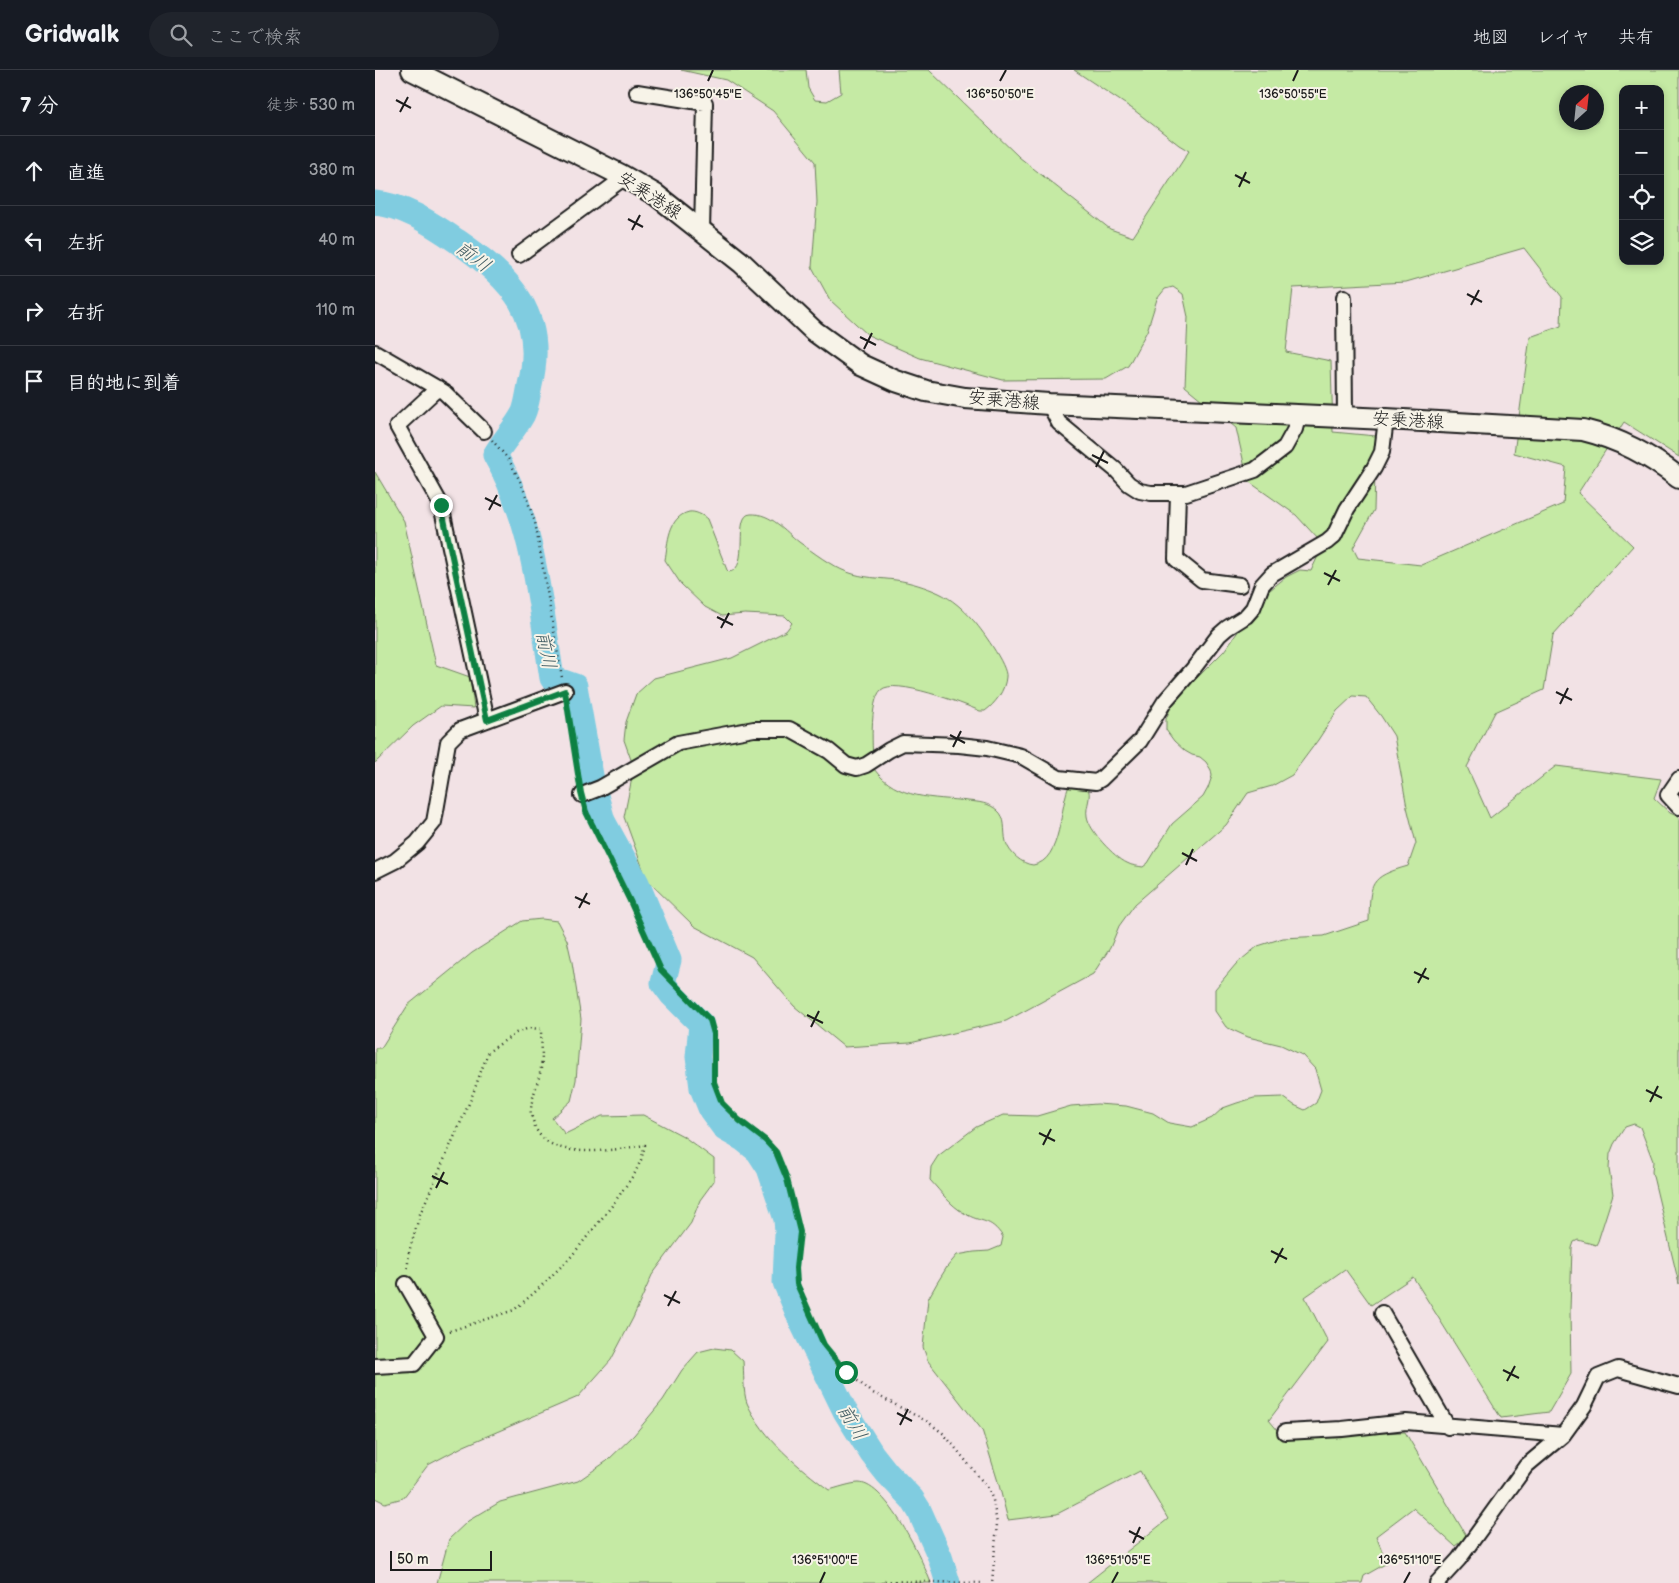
<!DOCTYPE html>
<html lang="ja">
<meta charset="utf-8">
<style>
:root{--surface:#171b24;--page:#20242c;--text:#f1f3f6;--muted:#9ea1a6;--line:#363941}
body{margin:0;font-family:"Balsamiq Sans","Klee One",sans-serif;background:var(--page);color:var(--text)}
.controls{position:absolute;right:15px;top:15px;display:grid;overflow:hidden;border-radius:10px;box-shadow:0 2px 8px #0003}
.controls button{width:45px;height:45px;display:grid;place-items:center;padding:0;border:0;border-bottom:1px solid var(--line);background:var(--surface);color:var(--text);font:25px sans-serif}
.compass{position:absolute;left:1184px;top:15px;width:45px;height:45px;border-radius:50%;background:var(--surface);box-shadow:0 2px 8px #0003;rotate:27deg}
.scale{position:absolute;left:15px;bottom:12px;width:102px;box-sizing:border-box;padding-left:5px;border:2px solid #1c1c1c;border-top:0;font-size:14px;line-height:18px;white-space:nowrap;color:#1c1c1c;-webkit-text-stroke:4px #f7f3e8;paint-order:stroke}
.stop{position:absolute;width:15px;height:15px;margin:-11px;border:4px solid #0b8043;border-radius:50%;background:#fff}
.stop.end{background:#0b8043;border-color:#fff;box-shadow:0 1px 5px #0008}
.list{margin:0;padding:0;list-style:none}
h2{display:flex;justify-content:space-between;align-items:center;height:65px;margin:0;padding:0 20px;font-size:21px}
h2 small{font-size:16px;font-weight:400;color:var(--muted)}
.list li{display:grid;grid-template-columns:32px 1fr auto;gap:15px;align-items:center;box-sizing:border-box;height:70px;padding:0 20px;border-top:1px solid var(--line)}
.list b{display:block;font-size:19px;white-space:nowrap}
.list em{font-size:16px;font-style:normal;color:var(--muted)}
.icon{flex:none;width:28px;height:28px;fill:none;stroke:currentColor;stroke-width:2;stroke-linecap:round;stroke-linejoin:round}
.map{position:relative;flex:none;width:1304px;height:1513px;overflow:hidden}
header{display:flex;align-items:center;gap:30px;box-sizing:border-box;height:70px;padding:0 25px;background:var(--surface);border-bottom:1px solid var(--line)}
header strong{font-size:24px}
nav{display:flex;gap:28px;margin-inline-start:auto;font-size:18px}
.search{width:350px;height:45px;background:var(--page);display:flex;align-items:center;gap:12px;box-sizing:border-box;padding:0 18px;border-radius:28px;color:var(--muted);font-size:19px}
main{display:flex}
aside{flex:1;background:var(--surface)}
.map>svg:first-child{display:block}
</style>
<header>
<strong>Gridwalk</strong>
<div class="search"><svg class="icon" aria-label="search" viewBox="0 0 24 24"><circle cx="10" cy="10" r="6"/><path d="M15 15l6 6"/></svg>ここで検索</div>
<nav><a>地図</a><a>レイヤ</a><a>共有</a></nav>
</header>
<main>
<aside>
<h2>7 分<small>徒歩 · 530 m</small></h2>
<ul class="list">
<li><svg class="icon" aria-label="ahead" viewBox="0 0 24 24"><path d="M12 20V5M6 11l6-6 6 6"/></svg><div><b>直進</b></div><em>380 m</em></li>
<li><svg class="icon" aria-label="left" viewBox="0 0 24 24"><path d="M17 20v-9H6M10 6l-5 5 5 5"/></svg><div><b>左折</b></div><em>40 m</em></li>
<li><svg class="icon" aria-label="right" viewBox="0 0 24 24"><path d="M7 20v-9h11M14 6l5 5-5 5"/></svg><div><b>右折</b></div><em>110 m</em></li>
<li><svg class="icon" aria-label="arrive" viewBox="0 0 24 24"><path d="M6 21V4h12l-3 4 3 4H6"/></svg><div><b>目的地に到着</b></div></li>
</ul>
</aside>
<div class="map">
<svg width="1304" height="1513" viewBox="0 0 1304 1513">
<rect width="100%" height="100%" fill="#f2e2e5"/>
<filter id="ink" filterUnits="userSpaceOnUse"><feTurbulence type="fractalNoise" baseFrequency=".02" numOctaves="2"/><feDisplacementMap in="SourceGraphic" scale="10" xChannelSelector="R" yChannelSelector="G"/><feConvolveMatrix kernelMatrix="1 2 1 2 8 2 1 2 1" color-interpolation-filters="sRGB"/></filter>
<g filter="url(#ink)">
<path fill="#c5eaa4" stroke="#708360" fill-rule="evenodd" d="M306,0h125l2,18 7,12 12,1 14,-8 -2,-23h90l90,87 91,72 23,8 56,-86 -10,-6 -45,-35 -60,-40h605v387l-55,-35 -46,71 55,53 -80,89 -9,55 -49,22 -28,55 23,51 66,-52 105,13 -7,19 16,15 9,4v467l-27,-112 1,-11 -13,-34 -6,-3 -9,3 -11,17 -4,10 -1,15 4,25 -15,47 -2,4 -18,-5 -4,2 -2,6 -2,62 1,64 -22,38 -48,6 -88,-141 -42,28 -26,-36 -40,28 23,45 -59,78 14,17 122,-5 62,105 -12,9 -42,-38 -37,28 11,27 -23,13 -2,7h-275l81,-64 -28,-48 -83,43 -49,6 -9,-35 -17,-55 -54,-69 -5,-14 5,-48 9,-16 10,-16 10,-12 17,-3 15,-1 12,-5 2,-9c-13,-20 -21,-13 -39,-24 -14,-8 -23,-21 -34,-33l1,-13 7,-11 38,-29 27,-12 34,1 34,-10 26,-2 29,2 27,7 16,10 23,4 20,-9 11,-10 14,-5 17,-5 29,-1 11,8 11,5 11,-7 5,-13 -6,-21 -13,-14 -21,-10 -33,-8 -22,-10 -11,-16v-22l21,-25 22,-18 25,-8 41,-2 45,-15c1,-38 0,-44 39,-55l8,-23 -9,-36 -13,-71 -13,-20 -15,-19 -13,-1 -16,15 -19,29 -26,35 -20,11 -24,7 -22,32 -91,79 -16,22 -9,22 -17,26 -87,47 -96,22 -66,4 -50,-41 -42,-49 -58,-31 -47,-46 -23,-63 10,-49 -10,-28 2,-18 10,-28 18,-16 78,-20 54,-27 6,-8 -7,-7 -40,-2 -23,2 -17,-9 -24,-23 -16,-24c3,-17 3,-43 24,-48 6,-1 14,3 18,7l20,51 2,2c22,-3 3,-58 22,-58 20,-1 34,17 48,28 14,10 32,24 48,30 16,6 33,6 49,8 14,2 30,7 43,13 13,6 24,16 33,26 8,8 36,47 34,58 -1,13 -10,26 -21,34h-5c-16,-7 -86,-34 -99,-21 -12,11 -9,63 -7,79 23,31 59,28 94,32 11,1 21,2 29,9 10,8 6,20 9,32 3,11 16,22 27,23 30,-4 26,-61 37,-81l17,2c6,10 -2,20 0,30 2,15 27,41 40,47 5,3 11,3 16,4l5,-4 24,-39 31,-27 5,-9 4,-12 -1,-6 -5,-8 -6,-5 -8,-2 -7,-4 -11,-10 -8,-11v-11l4,-10 6,-10 48,-48 41,-57 21,-17 14,-7 11,1 7,-15v-17l-22,-24 -48,-34 -12,-53 -51,-42 3,-69 -5,-23 -10,-7 -8,2 -8,10 -10,32 -19,35 -22,13 -103,1 -83,-22 -52,-23 -38,-35 -18,-33 5,-65 -2,-40 -42,-51 -47,-31zM1248,19h37v172h-37zM1192,22h30v30h-30zM1149,178l38,49 -1,29 -31,11 -16,116 52,14 -3,37 -142,61 -63,-7 -5,-10 21,-38 2,-74 -43,-4 -2,-71 -45,-9 7,-64 113,-6z
M0,402l29,49 32,144 34,12 4,31 -33,-2 -28,20 -38,37z
M167,849l15,2 10,19 5,22 9,57 -5,61 -5,21 -19,17 13,16 37,-18 41,-1 40,21 31,23v22l-14,19 -9,23 -39,52 -19,43 -22,42 -33,37 -114,49 -36,19 -25,33 -18,5 -10,-5v-450h6l27,-43 64,-52 50,-32z
M339,1278l17,2 12,11c1,11 0,32 4,42 16,36 52,64 82,87 8,-2 22,-7 30,-7 28,1 63,76 72,100h-494l12,-44 19,-18 32,-19 78,-21 29,-20 27,-26 29,-35 19,-30 16,-18z"/>
<g fill="none" stroke-linecap="round" stroke-linejoin="round">
<path stroke="#80cce0" stroke-width="25" d="M0,133c29,2 58,22 82,38 54,37 90,74 73,144 -2,9 -3,21 -7,29 -8,15 -20,27 -28,41 39,67 45,148 57,223l23,8 17,95 11,40 34,62 32,77 -6,23 9,12 29,29 -3,33 4,31 9,22 14,19 18,10 15,12 11,17 17,51 1,14 -2,49 16,39 44,90 27,43 15,19 25,26 7,11 21,47 8,26"/>
<g stroke="#1c1c1c" stroke-width="18">
<path id="minor" d="M262,22l68,11 -3,128
M144,185l106,-78
M969,227l1,120
M0,282l69,40 40,39
M63,318l-41,38 44,79 46,215
M674,334l10,19 57,47 13,14 11,7 11,2h35l69,-23 30,-23 10,-18 4,-15
M803,423l-2,66 26,21 38,5
M1304,709l-11,16 11,12
M207,725l18,-7 78,-45 76,-14h35l40,22 17,14 11,3 9,-3 23,-15 14,-7 56,2 28,3 34,8 38,22 37,4 5,-3 39,-38 25,-40 28,-32 26,-34 8,-7 19,-12 7,-8 9,-23 10,-11 55,-32 7,-6 13,-27 27,-41 8,-16 4,-33
M0,801l20,-10 22,-18 17,-21 14,-80 12,-12 105,-39
M1007,1243l66,114
M0,1296l39,-2 22,-28 -30,-52
M910,1362l57,-3 64,-7 157,13
M1062,1513l22,-24 67,-93 37,-31 21,-29 14,-29 20,-8 61,17"/>
</g>
<g stroke="#1c1c1c" stroke-width="24">
<path id="secondary" d="M37,0l209,105 35,20 86,68 72,68 47,34 35,16 30,10 39,7 84,6 337,15 197,11c37,9 66,25 96,48"/>
</g>
<path stroke="#1c1c1c" stroke-width="2.5" stroke-dasharray="1 4" stroke-linecap="butt" d="M117,370l17,20 13,25 13,37 27,156
M192,634l13,78
M210,737l45,94 31,69 49,50 4,14v48l8,21 17,17 26,20 11,11 12,28 12,53 -4,36 2,16 26,61 22,27 27,21 55,29 16,12 43,53 6,13 4,24 -5,59
M32,1203l2,-21 11,-38 51,-115 17,-47 28,-19 13,-5 12,1c0,13 2,27 0,39 -2,14 -9,27 -10,41 -1,4 1,8 2,11 9,44 80,30 112,25l-4,15 -6,13 -24,34 -41,51 -36,35 -20,17 -67,22
M508,1513l-1,-2 100,2"/>
<use href="#minor" stroke="#f7f3e8" stroke-width="14"/>
<use href="#secondary" stroke="#f7f3e8" stroke-width="20"/>
</g>
</g>
<g fill="none" stroke-linecap="round" stroke-linejoin="round" filter="url(#ink)">
<path stroke="#0b8043" stroke-width="6" d="M66,435l46,215 78,-29 16,102 5,19 44,89 31,69 49,50 4,14v48l8,21 17,17 26,20 11,12 11,27 13,53 -4,36 1,16 27,61 22,27"/>
</g>
<path fill="none" stroke="#1c1c1c" stroke-width="2" d="M333,11l5,-11M625,11l6,-11M918,11l5,-11M21,30l15,8M25,42l8,-15M860,105l15,8M864,117l7,-15M253,149l15,8M257,160l8,-15M1092,224l15,8M1096,235l8,-15M485,267l16,8M489,279l8,-16M717,385l16,8M721,397l8,-16M110,428l16,8M114,440l8,-15M949,503l16,8M953,515l8,-15M342,547l16,8M346,558l8,-15M1181,622l16,8M1185,634l8,-16M575,665l15,8M578,677l8,-16M807,783l15,8M811,795l7,-16M200,827l15,7M204,838l8,-15M1039,902l15,7M1043,913l8,-15M432,945l16,8M436,957l8,-16M1271,1020l16,8M1275,1032l8,-16M664,1063l16,8M668,1075l8,-16M57,1106l16,8M61,1118l8,-16M896,1181l16,8M900,1193l8,-15M289,1225l16,8M293,1236l8,-15M1128,1300l16,8M1132,1311l8,-15M522,1343l15,8M525,1355l8,-16M754,1461l15,8M758,1473l7,-16M445,1513l5,-11M737,1513l6,-11M1029,1513l6,-11"/>
<g text-anchor="middle" stroke-width="4" stroke-linejoin="round" paint-order="stroke">
<g font-size="18" fill="#1c1c1c" stroke="#f7f3e8">
<text transform="translate(275 125) rotate(33)" y="6">安乗港線</text>
<text transform="translate(629 330) rotate(5)" y="6">安乗港線</text>
<text transform="translate(1033 350) rotate(3)" y="6">安乗港線</text>
</g>
<g font-size="19" font-style="italic" fill="#3f5a61" stroke="#f7f3e8">
<text transform="translate(99 186) rotate(37)" y="7">前川</text>
<text transform="translate(172 580) rotate(79)" y="7">前川</text>
<text transform="translate(478 1352) rotate(59)" y="7">前川</text>
</g>
</g>
<g font-size="12" text-anchor="middle" fill="#1c1c1c" stroke="#f7f3e8" stroke-width="4" stroke-linejoin="round" paint-order="stroke">
<text x="333" y="28">136°50'45"E</text>
<text x="625" y="28">136°50'50"E</text>
<text x="918" y="28">136°50'55"E</text>
<text x="450" y="1494">136°51'00"E</text>
<text x="743" y="1494">136°51'05"E</text>
<text x="1035" y="1494">136°51'10"E</text>
</g>
</svg>
<div class="controls">
<button>+</button>
<button>−</button>
<button><svg class="icon" aria-label="locate" viewBox="0 0 24 24"><circle cx="12" cy="12" r="6"/><path d="M12 2v4M12 18v4M2 12h4M18 12h4"/></svg></button>
<button><svg class="icon" aria-label="layers" viewBox="0 0 24 24"><path d="M12 4l9 5-9 5-9-5zM3 14l9 5 9-5"/></svg></button>
</div>
<svg class="compass" viewBox="-18 -18 36 36"><path d="M0-13l5 13h-10z" fill="#e53935"/><path d="M0 13l5-13h-10z" fill="#9ea1a6"/></svg>
<div class="scale">50 m</div>
<div class="stop" style="left:471px;top:1302px"></div>
<div class="stop end" style="left:66px;top:435px"></div>
</div>
</main>
